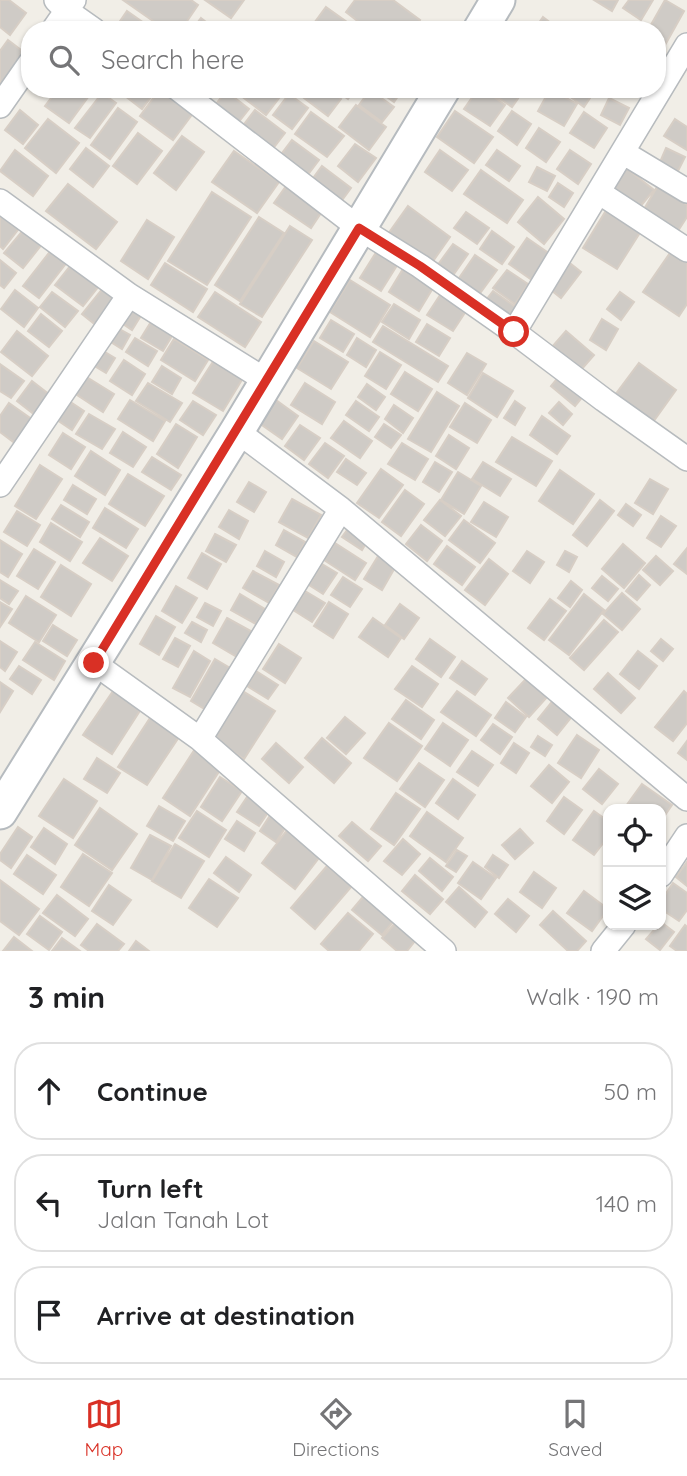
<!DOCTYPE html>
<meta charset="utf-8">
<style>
:root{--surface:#fff;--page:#f6f6f6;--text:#202124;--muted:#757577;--line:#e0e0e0;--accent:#d93025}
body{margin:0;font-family:Quicksand,sans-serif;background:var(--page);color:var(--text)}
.controls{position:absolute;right:21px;bottom:21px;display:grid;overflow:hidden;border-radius:14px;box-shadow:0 2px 5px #0004}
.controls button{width:63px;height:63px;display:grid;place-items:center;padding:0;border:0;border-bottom:2px solid var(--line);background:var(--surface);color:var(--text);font:35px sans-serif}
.stop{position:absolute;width:21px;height:21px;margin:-16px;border:5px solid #d93025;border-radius:50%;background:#fff}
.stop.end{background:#d93025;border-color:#fff;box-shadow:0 2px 7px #0008}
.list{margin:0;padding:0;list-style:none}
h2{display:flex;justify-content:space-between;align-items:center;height:91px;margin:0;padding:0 28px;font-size:30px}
h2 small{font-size:23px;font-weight:400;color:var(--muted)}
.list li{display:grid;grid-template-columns:46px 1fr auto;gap:21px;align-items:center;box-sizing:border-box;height:98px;margin:0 14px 14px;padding:0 14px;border:2px solid var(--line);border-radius:28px}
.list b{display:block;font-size:26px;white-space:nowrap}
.list p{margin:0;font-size:23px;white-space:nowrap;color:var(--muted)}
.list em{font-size:23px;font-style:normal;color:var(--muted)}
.icon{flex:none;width:38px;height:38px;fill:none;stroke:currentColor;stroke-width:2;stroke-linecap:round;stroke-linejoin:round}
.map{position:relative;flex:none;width:687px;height:951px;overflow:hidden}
.search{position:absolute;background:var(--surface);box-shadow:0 2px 5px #0004;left:21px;right:21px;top:21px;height:77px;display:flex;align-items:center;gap:18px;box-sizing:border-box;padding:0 24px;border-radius:28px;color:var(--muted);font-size:26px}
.sheet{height:427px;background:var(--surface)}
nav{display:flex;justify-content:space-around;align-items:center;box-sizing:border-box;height:98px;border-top:2px solid var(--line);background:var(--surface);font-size:19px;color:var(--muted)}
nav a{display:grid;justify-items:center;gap:4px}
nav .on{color:var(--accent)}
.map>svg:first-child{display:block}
</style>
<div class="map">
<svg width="687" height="951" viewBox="0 0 687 951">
<rect width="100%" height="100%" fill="#f1eee7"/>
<path fill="#cfcbc6" stroke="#d7cec5" stroke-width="2" d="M0,0h9l17,13 -16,22 -10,-8z
M123,0h68l7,5 -17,25h-15z
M205,0h39l-13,18z
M355,0h38l27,20 -7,10h-44l-23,-18z
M594,0h24l-6,11z
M629,0h24l-12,20 -18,-12z
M665,0l19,11 -20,36 -7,-3v-14h-9z
M326,7l28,20 -2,3h-43z
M127,11l27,19h-40z
M543,17l17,13h-26z
M201,18l15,12h-24z
M8,40l17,13 -25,34v-36z
M58,89h36l-25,34 -24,-17z
M116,89h41l-15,20z
M160,89h12l25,19 -24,32 -33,-24z
M192,89h23l-8,11z
M232,89h54l-20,26z
M310,89h17l14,10 -13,17 -24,-18z
M335,89h20l-7,10z
M376,89h27l-9,13z
M478,89h5l22,16 -15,21 -26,-17z
M492,89h32v1l-12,17 -22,-15z
M550,89l27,15 -13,22 -26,-15z
M560,89h30l4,3 -10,15z
M370,90l24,17 -12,15 -23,-17z
M226,91l23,18 -16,20 -23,-17z
M102,93l14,10 -26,35 -15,-10z
M289,94l19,14 -16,21 -19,-14z
M609,98l20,10 -9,17 -19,-10z
M356,105l30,22 -17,23 -30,-23z
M118,108l19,14 -27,37 -19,-14z
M20,110l18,15 -15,19 -18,-14z
M255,110l30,23 -17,22 -30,-23z
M455,111l38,26 -19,26 -37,-26z
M512,111l19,13 -14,21 -19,-14z
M311,112l33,24 -17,21 -32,-23z
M584,112l23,16 -13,20 -24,-15z
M48,119l31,24 -23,30 -31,-25z
M675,119l12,8v23l-23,-14z
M539,128l21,14 -14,20 -20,-14z
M138,133l24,18 -25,33 -24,-18z
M182,136l22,16 -28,38 -22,-17z
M292,140l27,20 -16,21 -27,-20z
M355,144l21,14 -18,24 -20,-16z
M86,148l23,18 -16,21 -23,-18z
M666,148l19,9 -7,14 -18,-9z
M15,150l33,26 -15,20 -33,-25z
M440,150l28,20 -16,21 -27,-19z
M497,150l23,16 -11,15 -23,-16z
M570,150l21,14 -13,20 -21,-15z
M234,151l45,31 -22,31 -45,-31z
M322,166l29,22 -14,19 -29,-22z
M537,167l18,9 -8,15 -18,-9z
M626,168l28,22 -15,18 -28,-22z
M481,170l42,30 -16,23 -43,-29z
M289,182l36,25 -14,21 -37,-25z
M558,183l15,10 -9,14 -15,-10z
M68,184l49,38 -21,27 -50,-38z
M657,187l30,18v12l-9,14 -35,-20z
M212,192l39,25 -44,68 -39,-24z
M538,197l26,22 -20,25 -26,-22z
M408,206l42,31 -19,27 -43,-30z
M607,209l34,22 -24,38 -34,-21z
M0,210l21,16 -18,23 -3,-3z
M466,212l23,16 -12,16 -23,-16z
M259,217l25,16 -44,68 -25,-16z
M147,220l27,17 -26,42 -27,-18z
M290,226l22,14 -50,77 -22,-13z
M24,229l19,14 -20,25 -19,-15z
M492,231l22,16 -12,17 -22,-15z
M527,238l23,16 -18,26 -23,-16z
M453,244l15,10 -19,27 -15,-11z
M380,246l21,13 -20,32 -21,-13z
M52,249l16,12 -29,37 -16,-12z
M672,250l15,10v44l-8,12 -36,-24z
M475,255l22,15 -19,26 -21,-15z
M0,260l16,13 -12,15 -4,-3z
M566,260l15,12 -20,26 -15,-12z
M165,263l42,26 -14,23 -42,-27z
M406,264l30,19 -17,28 -30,-19z
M71,265l28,21 -16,20 -28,-21z
M507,270l21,14 -13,20 -22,-16z
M350,280l40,25 -20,32 -40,-25z
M103,288l15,11 -21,27 -15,-12z
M15,290l23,18 -14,19 -23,-18z
M493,291l24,17 -10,13 -24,-17z
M52,292l26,19 -13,16 -25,-20z
M215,292l46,30 -16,25 -47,-30z
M442,292l26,16 -15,23 -26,-16z
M620,292l14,10 -13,18 -14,-11z
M133,302l12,7 -13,21 -12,-8z
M394,304l26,16 -11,19 -27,-17z
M41,314l21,17 -13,16 -21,-16z
M154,317l21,14 -12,20 -22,-13z
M602,319l16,10 -12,21 -16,-10z
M331,320l23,14 -11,18 -23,-14z
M427,324l23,14 -11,18 -23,-14z
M114,326l16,9 -8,14 -16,-10z
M383,326l65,40 -10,16 -65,-40z
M17,331l31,25 -16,20 -31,-24z
M566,331l28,24 -14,16 -29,-23z
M135,338l22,13 -9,15 -22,-14z
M357,338l19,12 -10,17 -19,-12z
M174,339l34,21 -13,21 -34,-21z
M314,341l34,21 -17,27 -34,-21z
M100,349l15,9 -9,15 -15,-9z
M380,352l21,13 -15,24 -21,-13z
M467,353l19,11 -19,31 -19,-12z
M124,360l21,14 -13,21 -22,-14z
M214,360l29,18 -20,33 -30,-18z
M639,363l37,27 -23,32 -38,-27z
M0,364l24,17 -13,17 -11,-7z
M162,366l19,12 -9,16 -20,-12z
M405,372l27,17 -14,22 -27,-17z
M483,373l30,18 -16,26 -29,-19z
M561,374l24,20 -10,12 -24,-20z
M85,376l29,18 -11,18 -29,-19z
M32,381l18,14 -15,20 -18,-14z
M148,383l34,20 -12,19 -34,-21z
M305,383l30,19 -13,22 -31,-19z
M367,384l18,13 -9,13 -18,-13z
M437,392l22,14 -28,46 -23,-13z
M130,400l35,21 -12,20 -35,-22z
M276,400l22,16 -16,23 -23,-16z
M69,401l15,10 -12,19 -15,-10z
M193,401l23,14 -13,20 -23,-15z
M356,401l23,16 -10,14 -23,-16z
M515,401l10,7 -10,17 -11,-7z
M559,402l13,12 -9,11 -14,-12z
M9,403l24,17 -17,24 -16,-12v-16z
M465,403l26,17 -14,23 -27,-16z
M394,405l19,13 -10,15 -18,-14z
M89,414l26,15 -13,20 -26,-15z
M542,416l28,20 -13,18 -27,-19z
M344,421l28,20 -12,17 -29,-20z
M176,424l21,13 -19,31 -21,-14z
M384,424l17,11 -10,13 -16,-11z
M300,425l20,13 -16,22 -19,-14z
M123,432l23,15 -13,20 -23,-14z
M63,433l22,14 -14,22 -22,-14z
M449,435l20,13 -13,21 -20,-13z
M512,437l40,24 -16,25 -40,-24z
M325,443l19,13 -16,22 -19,-14z
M402,443l26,16 -13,21 -27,-16z
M91,451l29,19 -15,25 -30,-19z
M152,457l29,18 -10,15 -29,-18z
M346,459l20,14 -9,12 -20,-13z
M435,462l17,10 -13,20 -16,-10z
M483,462l28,17 -11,17 -28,-17z
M40,465l22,14 -26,40 -21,-13z
M381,469l22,16 -24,33 -22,-15z
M560,470l34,24 -21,30 -34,-23z
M458,472l23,14 -17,28 -23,-14z
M128,474l36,22 -19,30 -36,-22z
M650,479l18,10 -15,25 -18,-11z
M249,482l17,10 -12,20 -17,-10z
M73,485l23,14 -9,15 -23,-14z
M405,490l19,14 -23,32 -19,-14z
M292,499l29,16 -13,23 -29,-16z
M440,500l21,16 -16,20 -21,-16z
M600,500l14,11 -27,35 -14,-11z
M484,502l24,15 -12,20 -25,-15z
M626,504l15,11 -8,11 -15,-11z
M61,505l28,17 -9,15 -28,-18z
M105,508l33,21 -12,19 -33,-20z
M229,510l19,11 -9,18 -20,-12z
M17,511l23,14 -13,21 -23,-14z
M661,516l15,10 -15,21 -14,-9z
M464,520l31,23 -15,20 -31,-23z
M51,523l31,19 -12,19 -30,-19z
M421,525l21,16 -15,20 -21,-17z
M350,526l19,12 -7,12 -20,-13z
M284,530l21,12 -8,15 -21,-12z
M215,534l21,11 -10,17 -20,-11z
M100,538l28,18 -16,25 -29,-18z
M0,540l22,14 -14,23 -8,-5z
M335,543l31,20 -11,17 -31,-20z
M623,544l22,19 -21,25 -22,-19z
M447,546l28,21 -13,18 -28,-21z
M687,548v26l-13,-10z
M34,549l21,13 -17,27 -21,-13z
M265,551l19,11 -8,15 -19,-11z
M527,551l17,11 -14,21 -17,-12z
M565,551l12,6 -8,15 -12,-7z
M202,553l19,11 -14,25 -19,-11z
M380,553l17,11 -15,26 -18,-11z
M656,556l17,15 -13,14 -17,-15z
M489,559l19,15 -23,31 -20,-15z
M322,564l15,9 -14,21 -14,-9z
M61,565l30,19 -20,32 -30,-19z
M253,571l26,14 -10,18 -26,-15z
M639,575l11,10 -13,15 -11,-9z
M602,576l16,13 -10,12 -16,-13z
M343,577l19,12 -12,18 -19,-12z
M0,580l18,11 -9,13 -9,-6z
M571,581l11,9 -12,17 -12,-9z
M176,586l21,12 -15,25 -20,-12z
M305,591l20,12 -13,19 -19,-12z
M622,593l18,16 -18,21 -19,-16z
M240,594l25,15 -9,15 -25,-14z
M584,594l20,16 -35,45 -20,-15z
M26,596l30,19 -17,27 -30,-19z
M550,599l16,12 -22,29 -16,-12z
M0,602l12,7 -12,18z
M329,602l19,12 -15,24 -19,-12z
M205,603l16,8 -8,15 -16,-9z
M400,604l19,14 -15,21 -19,-14z
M156,616l19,11 -16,28 -19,-11z
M227,618l31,17 -14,26 -31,-18z
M373,618l28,20 -13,19 -29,-20z
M604,620l14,12 -34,38 -14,-12z
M192,622l15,8 -6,12 -16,-9z
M53,625l24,15 -10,16 -24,-15z
M175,638l15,8 -12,21 -15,-8z
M430,639l25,18 -14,20 -25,-18z
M661,639l12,10 -10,12 -12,-10z
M0,641l17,11 -12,19 -5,-4z
M35,642l30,19 -11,19 -31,-20z
M279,644l22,14 -16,25 -22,-14z
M194,651l16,10 -20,36 -17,-9z
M638,651l19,15 -18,23 -19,-15z
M215,659l17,10 -24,42 -17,-10z
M462,661l25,18 -12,16 -25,-17z
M19,666l22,14 -9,14 -22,-15z
M412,666l26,18 -16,23 -27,-18z
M256,671l22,14 -10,14 -21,-13z
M608,673l27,25 -14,15 -27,-24z
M526,679l21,18 -18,20 -21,-19z
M0,682l13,9 -13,21z
M115,688l28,18 -31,48 -29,-19z
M241,690l34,21 -31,48 -33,-22z
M457,691l34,24 -15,21 -35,-24z
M684,691l3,3v29l-14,18 -18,-14z
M555,698l19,16 -17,21 -19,-16z
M406,700l28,20 -13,19 -29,-20z
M506,702l20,15 -11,15 -20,-14z
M152,715l29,19 -34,51 -29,-18z
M345,717l20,16 -19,21 -19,-16z
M389,723l33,23 -25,35 -33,-23z
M443,723l25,17 -18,26 -25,-17z
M493,724l19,13 -12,17 -19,-14z
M577,735l22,15 -18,28 -23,-15z
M538,736l14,9 -7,11 -14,-9z
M322,738l29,25 -17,20 -29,-25z
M687,741v19l-9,-7z
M276,743l27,24 -14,16 -27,-24z
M514,743l15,10 -13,20 -15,-10z
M195,749l27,18 -32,49 -27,-18z
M472,751l21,14 -15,21 -21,-14z
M97,758l23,15 -13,20 -23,-14z
M419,763l25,17 -19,27 -25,-18z
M549,765l20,17 -17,21 -21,-17z
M599,769l19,15 -16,20 -19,-15z
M220,777l22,14 -20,30 -21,-14z
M64,779l33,22 -24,37 -34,-22z
M453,779l22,16 -17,24 -22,-16z
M642,784l30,21 -11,16v-12h-30l-5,-3z
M396,793l24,16 -26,36 -23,-16z
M249,794l22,14 -12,18 -22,-14z
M564,797l18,13 -18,24 -17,-13z
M159,806l26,15 -12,20 -26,-15z
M100,808l37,26 -25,36 -37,-25z
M197,811l29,19 -17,27 -30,-19z
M594,811l14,10v16l-14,18 -21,-15z
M427,812l36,26 -17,24 -36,-26z
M271,814l16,11 -11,17 -16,-11z
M237,821l18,12 -11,18 -19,-12z
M352,822l29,24 -13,15 -29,-25z
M291,825l34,25 -30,39 -33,-26z
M18,827l14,10 -21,31 -11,-8v-6z
M44,828l23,16 -12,20 -24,-17z
M520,829l13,14 -18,16 -13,-14z
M150,835l21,11 -19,34 -21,-12z
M403,839l17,15 -18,21 -18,-14z
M175,844l29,17 -23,37 -29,-17z
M457,850l10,6 -11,16 -10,-6z
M83,854l29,19 -23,33 -28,-19z
M27,855l29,20 -13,19 -29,-20z
M493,855l15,10 -9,13 -14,-11z
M226,857l25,18 -12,17 -25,-19z
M430,858l23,19 -11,14 -23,-20z
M473,862l23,16 -15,21 -23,-16z
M687,862v24l-11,-9z
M327,866l25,20 -37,43 -24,-21z
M534,872l22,16 -14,20 -22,-16z
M415,875l28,24 -13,15 -28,-23z
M209,879l29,19 -21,29 -28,-19z
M0,880l39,29 -20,26 -19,-14z
M673,883l14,10v17l-8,11 -18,-12v-8z
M109,885l22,15 -18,25 -21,-14z
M459,887l28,25 -12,15 -29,-25z
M368,891l30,25 -16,19 -30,-25z
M584,891l24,18 -16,22 -25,-18z
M57,895l31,24 -13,17 -32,-23z
M508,899l21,17 -13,16 -21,-18z
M553,911l33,30 -9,10h-9l-28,-26z
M348,913l25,21 -14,17h-30l-8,-7z
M40,916l22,16 -13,18 -22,-16z
M399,919l20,17 -12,15h-10l-15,-13z
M661,922l13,10 -14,18 -14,-11z
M97,924l27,20 -6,7h-29l-8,-6z
M685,925l2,2v24h-10l-7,-5z
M14,937l18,14h-29z
M62,938l18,13h-28z
M136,941l13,10h-20z"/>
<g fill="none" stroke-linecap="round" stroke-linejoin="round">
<g stroke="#b7bbbe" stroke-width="26">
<path id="street" d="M56,0l11,11 27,19
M53,30l21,-30
M178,89l181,139 61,38 94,66 90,68 83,59
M0,106l30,-43
M624,153l63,38
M600,193l87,57
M0,201l129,94 138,86
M514,332l173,-287
M237,431l104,78 346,290
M0,485l129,-190
M94,663l106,76 244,212
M200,739l141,-230
M661,875l26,-39
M603,951l21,-26"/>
</g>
<g stroke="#b6bbbf" stroke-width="37">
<path id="secondary" d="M480,30l18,-30
M0,812l237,-381 206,-342"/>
</g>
<use href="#street" stroke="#fff" stroke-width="23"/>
<use href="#secondary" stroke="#fff" stroke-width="33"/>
</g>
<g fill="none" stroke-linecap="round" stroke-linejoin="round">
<path stroke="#d93025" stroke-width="9" d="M94,663l265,-435 61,38 94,66"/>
</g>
</svg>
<div class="controls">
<button><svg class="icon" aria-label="locate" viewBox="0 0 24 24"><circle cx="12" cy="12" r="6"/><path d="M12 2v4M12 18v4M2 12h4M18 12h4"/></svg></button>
<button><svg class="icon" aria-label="layers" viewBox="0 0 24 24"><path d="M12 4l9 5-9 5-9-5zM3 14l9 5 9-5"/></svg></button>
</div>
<div class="stop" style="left:514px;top:332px"></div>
<div class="stop end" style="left:94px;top:663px"></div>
<div class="search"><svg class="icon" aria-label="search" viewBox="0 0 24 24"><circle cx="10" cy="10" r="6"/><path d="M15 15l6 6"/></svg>Search here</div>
</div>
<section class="sheet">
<h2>3 min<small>Walk · 190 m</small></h2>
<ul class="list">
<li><svg class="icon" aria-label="ahead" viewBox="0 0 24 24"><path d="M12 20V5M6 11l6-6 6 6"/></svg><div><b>Continue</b></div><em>50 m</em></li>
<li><svg class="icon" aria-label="left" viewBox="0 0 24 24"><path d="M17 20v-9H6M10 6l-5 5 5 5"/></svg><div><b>Turn left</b><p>Jalan Tanah Lot</p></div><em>140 m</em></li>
<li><svg class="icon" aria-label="arrive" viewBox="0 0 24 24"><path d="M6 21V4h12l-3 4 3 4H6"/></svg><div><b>Arrive at destination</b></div></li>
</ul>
</section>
<nav>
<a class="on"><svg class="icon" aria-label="map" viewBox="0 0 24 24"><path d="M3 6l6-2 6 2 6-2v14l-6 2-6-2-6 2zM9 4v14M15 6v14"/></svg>Map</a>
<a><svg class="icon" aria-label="directions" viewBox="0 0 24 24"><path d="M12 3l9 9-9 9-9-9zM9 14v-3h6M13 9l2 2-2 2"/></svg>Directions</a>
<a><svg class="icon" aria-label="saved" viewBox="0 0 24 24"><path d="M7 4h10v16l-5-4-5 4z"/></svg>Saved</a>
</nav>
